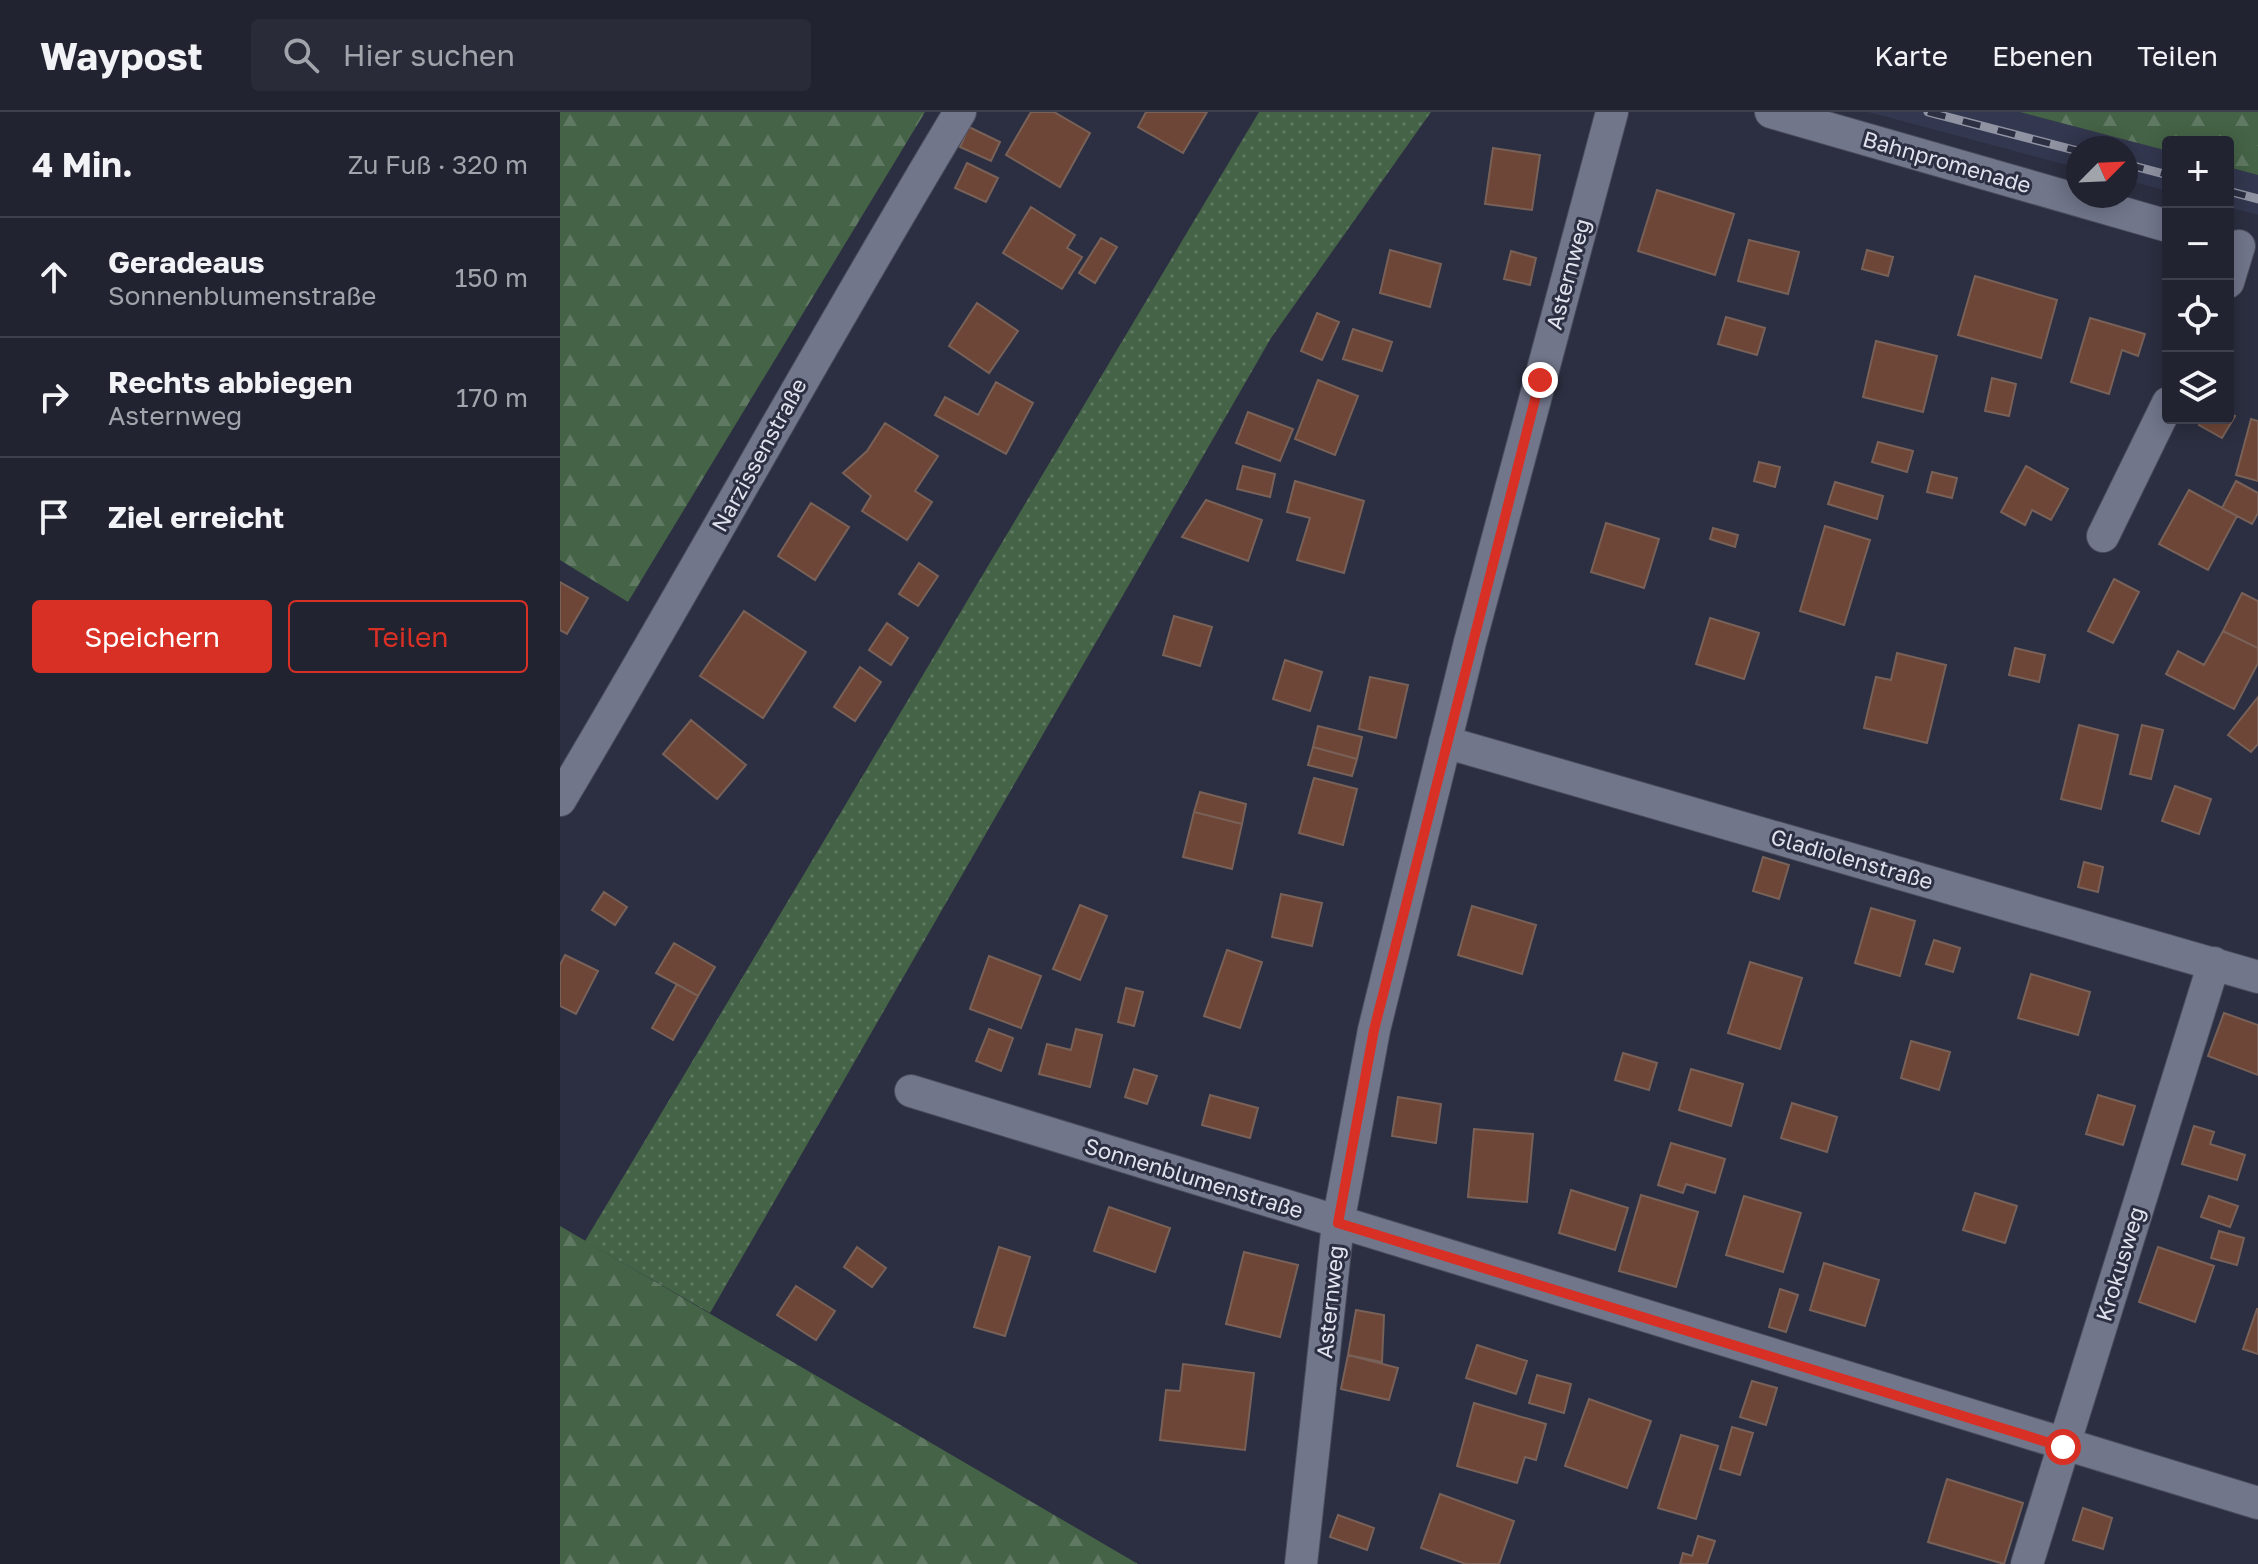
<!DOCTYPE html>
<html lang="de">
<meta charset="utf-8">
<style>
:root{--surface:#212331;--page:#292b39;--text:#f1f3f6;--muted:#a2a4ab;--line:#3e404d;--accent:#d93025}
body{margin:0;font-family:"Golos Text",sans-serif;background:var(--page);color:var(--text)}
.controls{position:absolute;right:24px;top:24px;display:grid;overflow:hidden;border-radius:8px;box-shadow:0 4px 20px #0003}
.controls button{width:72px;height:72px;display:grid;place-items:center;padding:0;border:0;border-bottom:2px solid var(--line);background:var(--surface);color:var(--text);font:40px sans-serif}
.compass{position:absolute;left:1506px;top:24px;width:72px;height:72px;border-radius:50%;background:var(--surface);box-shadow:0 4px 20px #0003;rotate:66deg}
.stop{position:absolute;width:24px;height:24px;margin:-18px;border:6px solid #d93025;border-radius:50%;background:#fff}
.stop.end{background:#d93025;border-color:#fff;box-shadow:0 2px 8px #0008}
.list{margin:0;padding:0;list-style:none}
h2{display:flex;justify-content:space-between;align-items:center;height:104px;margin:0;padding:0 32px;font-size:34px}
h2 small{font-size:26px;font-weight:400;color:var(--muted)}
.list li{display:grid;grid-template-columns:52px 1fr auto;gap:24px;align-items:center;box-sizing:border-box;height:120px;padding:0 32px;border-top:2px solid var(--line)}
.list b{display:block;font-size:30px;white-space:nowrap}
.list p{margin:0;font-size:26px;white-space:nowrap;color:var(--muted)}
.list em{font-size:26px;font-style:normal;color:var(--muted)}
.actions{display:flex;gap:16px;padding:24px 32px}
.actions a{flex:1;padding:18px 0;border:2px solid var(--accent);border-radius:8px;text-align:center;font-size:28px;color:var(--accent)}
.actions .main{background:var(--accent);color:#fff}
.icon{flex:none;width:44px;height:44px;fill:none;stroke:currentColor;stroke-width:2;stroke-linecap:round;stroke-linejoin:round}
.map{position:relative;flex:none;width:1698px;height:1452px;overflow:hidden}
header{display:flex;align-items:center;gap:48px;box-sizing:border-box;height:112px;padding:0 40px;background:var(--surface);border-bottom:2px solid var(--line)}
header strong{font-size:38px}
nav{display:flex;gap:44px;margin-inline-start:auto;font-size:28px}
.search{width:560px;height:72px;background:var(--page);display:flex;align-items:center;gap:20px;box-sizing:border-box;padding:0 28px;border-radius:8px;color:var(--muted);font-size:30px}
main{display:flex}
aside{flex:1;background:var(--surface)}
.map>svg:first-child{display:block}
</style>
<header>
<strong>Waypost</strong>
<div class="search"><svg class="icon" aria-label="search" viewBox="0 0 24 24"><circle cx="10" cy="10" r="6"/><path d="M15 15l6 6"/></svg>Hier suchen</div>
<nav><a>Karte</a><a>Ebenen</a><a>Teilen</a></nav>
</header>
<main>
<aside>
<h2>4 Min.<small>Zu Fuß · 320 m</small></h2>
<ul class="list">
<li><svg class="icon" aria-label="ahead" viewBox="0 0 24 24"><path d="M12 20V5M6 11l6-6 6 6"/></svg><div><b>Geradeaus</b><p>Sonnenblumenstraße</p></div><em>150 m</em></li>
<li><svg class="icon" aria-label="right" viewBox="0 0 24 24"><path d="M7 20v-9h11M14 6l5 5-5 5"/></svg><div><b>Rechts abbiegen</b><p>Asternweg</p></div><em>170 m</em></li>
<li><svg class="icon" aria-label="arrive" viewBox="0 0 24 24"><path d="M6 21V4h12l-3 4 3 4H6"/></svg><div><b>Ziel erreicht</b></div></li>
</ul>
<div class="actions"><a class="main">Speichern</a><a>Teilen</a></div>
</aside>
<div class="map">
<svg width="1698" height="1452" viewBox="0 0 1698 1452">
<defs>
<pattern id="grass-dots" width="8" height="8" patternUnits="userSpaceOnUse" patternTransform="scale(2)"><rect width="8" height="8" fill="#456347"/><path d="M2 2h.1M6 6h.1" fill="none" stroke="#607962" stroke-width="1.8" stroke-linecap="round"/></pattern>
<pattern id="forest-firs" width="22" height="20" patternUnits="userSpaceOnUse" patternTransform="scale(2)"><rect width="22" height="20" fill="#456347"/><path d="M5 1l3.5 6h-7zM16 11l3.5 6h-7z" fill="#607962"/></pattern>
</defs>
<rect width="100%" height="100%" fill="#2c2f41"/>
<path fill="#33374f" d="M1308,0h152l148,39v40l-42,-11v-32h-48v20z
M1668,55l30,8v40l-30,-8z"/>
<path fill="url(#grass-dots)" d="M699,0h172l-160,226 -561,975 -125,-72z"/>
<path fill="url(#forest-firs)" d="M0,0h365l-297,490 -68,-42z
M1460,0h238v63l-30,-8v-25h-60v9z
M0,1114l578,338h-578z"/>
<path fill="#6e4637" stroke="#786158" stroke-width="2" d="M471,0h23l36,21 -30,54 -54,-32z
M586,0h61l-24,41 -45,-26z
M409,15l31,15 -9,19 -31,-14z
M933,36l47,7 -8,55 -47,-6z
M407,51l31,15 -12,24 -31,-14z
M1097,78l77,24 -19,61 -77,-24z
M471,95l44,28 -8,13 15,9 -20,32 -59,-36z
M541,126l16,9 -22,36 -16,-10z
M1189,128l50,12 -11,42 -50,-13z
M830,138l51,14 -11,43 -50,-14z
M1307,138l26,7 -5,19 -26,-7z
M951,139l25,7 -6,27 -26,-6z
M1415,164l82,24 -16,58 -83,-23z
M417,191l41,28 -29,42 -40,-27z
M757,201l22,9 -17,38 -21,-9z
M1166,205l39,11 -8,27 -39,-11z
M1530,206l55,16 -7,22 -16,-6 -13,44 -38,-12z
M793,217l39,13 -10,29 -39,-12z
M1316,229l61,15 -14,56 -60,-15z
M1432,266l24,6 -7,32 -24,-5z
M758,268l40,16 -23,59 -40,-16z
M436,270l37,21 -27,51 -71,-39 10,-18 33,18z
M688,300l45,17 -13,32 -44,-18z
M1668,300l7,4 -13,22 -23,-13 3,-7h26z
M1691,307l7,2v60l-22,-6z
M325,311l53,33 -23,35 17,11 -25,38 -45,-29 9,-15 -28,-23 24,-22z
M1318,330l35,9 -6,21 -35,-10z
M1199,350l21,5 -5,20 -21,-6z
M683,354l32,8 -5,23 -33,-8z
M1466,354l42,23 -17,31 -19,-10 -7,15 -24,-13z
M1372,360l25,6 -5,20 -25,-6z
M735,369l69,20 -20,72 -47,-13 13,-42 -23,-6z
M1676,369l22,12v20l-6,11 -30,-16z
M1275,370l48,14 -6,23 -49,-15z
M1629,378l48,26 -29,54 -49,-26z
M646,388l56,20 -14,41 -66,-24z
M251,391l38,24 -34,53 -37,-24z
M1046,411l53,16 -15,49 -53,-16z
M1265,414l45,14 -26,85 -44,-14z
M1153,416l25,7 -3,12 -25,-8z
M359,451l19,13 -20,30 -19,-12z
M1554,467l25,13 -26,51 -25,-12z
M0,470l28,16 -21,36 -7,-4z
M1682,481l16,8v47l-35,-17z
M184,499l62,41 -43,66 -63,-42z
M614,504l38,11 -12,39 -37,-11z
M1150,506l49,15 -15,46 -48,-15z
M327,511l21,15 -17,27 -22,-15z
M1663,519l35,17v15l-24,46 -68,-35 12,-23 26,14z
M1455,536l30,7 -6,27 -30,-7z
M1337,541l49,12 -19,78 -63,-15 12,-51 15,3z
M725,548l37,12 -12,39 -37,-12z
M300,555l21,15 -26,39 -21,-14z
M810,565l38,8 -12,53 -37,-9z
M1698,585v47l-7,8 -23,-17z
M131,608l55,45 -29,34 -54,-45z
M1519,613l39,10 -17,74 -40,-10z
M1582,613l21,5 -12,49 -21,-5z
M758,614l44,11 -5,22 -44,-12z
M753,635l44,12 -5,17 -44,-11z
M754,666l43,11 -14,56 -44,-12z
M1615,674l36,13 -12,35 -37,-13z
M640,680l46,12 -4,20 -48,-12z
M634,700l48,12 -10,45 -49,-12z
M1203,745l26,8 -10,34 -26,-8z
M1524,750l19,5 -5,25 -20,-5z
M44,780l23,15 -12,18 -23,-15z
M721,782l41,9 -10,43 -40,-9z
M520,793l27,11 -27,64 -27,-11z
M912,794l64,19 -14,49 -64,-19z
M1311,796l44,13 -15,55 -45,-13z
M1374,828l26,8 -7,24 -27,-8z
M114,831l41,24 -17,29 -42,-23z
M667,838l35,12 -22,66 -36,-12z
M5,843l33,16 -22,43 -16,-8v-41z
M429,844l52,20 -20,52 -51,-19z
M1190,850l52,16 -22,71 -52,-16z
M1471,862l59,18 -12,43 -60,-17z
M117,872l21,12 -25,44 -21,-12z
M566,876l17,4 -9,34 -16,-4z
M1664,901l34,12v50l-50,-19z
M429,917l24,9 -12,33 -25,-10z
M516,917l26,6 -12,52 -51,-13 8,-30 24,6z
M1351,929l39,11 -11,38 -38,-12z
M1063,941l34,10 -8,27 -34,-10z
M574,957l23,7 -10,28 -22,-7z
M1131,957l52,15 -12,42 -52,-16z
M650,983l48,13 -8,30 -48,-13z
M1538,983l37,11 -12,39 -37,-11z
M838,985l43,7 -5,39 -44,-7z
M1232,991l45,14 -10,35 -46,-14z
M1634,1014l20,6 -4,12 35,11 -8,25 -55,-16z
M914,1017l59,5 -6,68 -59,-5z
M1111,1031l54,16 -10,34 -29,-9 -3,9 -25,-8z
M1011,1078l57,18 -13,42 -56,-17z
M1415,1081l42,13 -12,37 -42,-13z
M1081,1083l57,17 -22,75 -57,-16z
M1184,1084l57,17 -18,59 -57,-17z
M1649,1084l29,10 -8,21 -29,-10z
M549,1095l61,21 -15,44 -61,-21z
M1659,1119l25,7 -7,27 -26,-7z
M297,1135l29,21 -14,19 -28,-20z
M439,1135l31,10 -25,79 -31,-9z
M1598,1135l56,19 -19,56 -56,-20z
M684,1140l54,13 -18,72 -54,-13z
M1264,1151l55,17 -14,46 -55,-16z
M236,1174l39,25 -19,29 -39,-25z
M1220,1177l18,6 -12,37 -17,-5z
M1697,1197h1v45l-15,-5z
M796,1198l28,5 -2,47 -34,-7z
M917,1233l50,16 -11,33 -50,-16z
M788,1243l50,13 -9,32 -48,-11z
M623,1252l71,9 -9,77 -85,-10 6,-50 14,1z
M977,1263l34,9 -7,29 -35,-10z
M1192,1269l25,7 -11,37 -26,-8z
M1029,1287l62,22 -24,67 -62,-22z
M914,1291l72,21 -10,36 -11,-3 -8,26 -60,-17z
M1172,1315l21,6 -13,42 -20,-6z
M1121,1323l37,11 -22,73 -38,-11z
M1387,1367l76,24 -19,61 -76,-22z
M880,1382l74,27 -15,43h-33l-45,-16z
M1523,1396l29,10 -9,31 -30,-9z
M778,1403l36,13 -7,22 -37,-13z
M1138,1424l17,5 -8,23h-27l3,-11 9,3z"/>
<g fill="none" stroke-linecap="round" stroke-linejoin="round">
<g stroke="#494c5b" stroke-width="34">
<path id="minor" d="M1211,0l397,114
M1668,170l11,-36
M1543,424l65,-133
M885,630l813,235
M0,688c136,-228 263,-461 400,-688
M351,979l1347,412
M741,1452l37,-341 36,-193 96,-388 142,-530
M1467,1452l187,-601"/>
</g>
<use href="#minor" stroke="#72768b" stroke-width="32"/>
<g stroke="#9093a2" stroke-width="9">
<path id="rail" d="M1368,0l150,39
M1566,52l42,11
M1668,79l30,8"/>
</g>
<use href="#rail" stroke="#2c2f41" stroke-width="6" stroke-dasharray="18" stroke-linecap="butt"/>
</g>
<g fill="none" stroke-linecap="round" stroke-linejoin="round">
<path stroke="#d93025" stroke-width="10" d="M980,268l-166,650 -36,193 725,224"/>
</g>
<g text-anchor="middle" stroke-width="6" stroke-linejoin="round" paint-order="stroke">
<g font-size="22" fill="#e0e2ee" stroke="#2c2f41">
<text transform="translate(1387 50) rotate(16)" y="8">Bahnpromenade</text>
<text transform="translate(1008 162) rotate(-75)" y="8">Asternweg</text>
<text transform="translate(199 343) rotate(-61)" y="8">Narzissenstraße</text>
<text transform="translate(1292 747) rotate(16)" y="8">Gladiolenstraße</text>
<text transform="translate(634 1066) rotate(17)" y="8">Sonnenblumenstraße</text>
<text transform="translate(1560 1152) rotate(-73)" y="8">Krokusweg</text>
<text transform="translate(770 1190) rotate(-84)" y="8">Asternweg</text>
</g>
</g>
</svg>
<div class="controls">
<button>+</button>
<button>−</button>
<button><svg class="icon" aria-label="locate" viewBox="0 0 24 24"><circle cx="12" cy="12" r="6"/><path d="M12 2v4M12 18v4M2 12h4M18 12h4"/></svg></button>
<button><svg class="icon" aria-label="layers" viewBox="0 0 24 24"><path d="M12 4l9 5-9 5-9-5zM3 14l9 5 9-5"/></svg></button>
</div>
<svg class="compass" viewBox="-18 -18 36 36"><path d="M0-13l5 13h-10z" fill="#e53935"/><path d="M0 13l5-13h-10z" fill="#a2a4ab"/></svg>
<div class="stop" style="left:1503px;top:1335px"></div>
<div class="stop end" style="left:980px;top:268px"></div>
</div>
</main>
